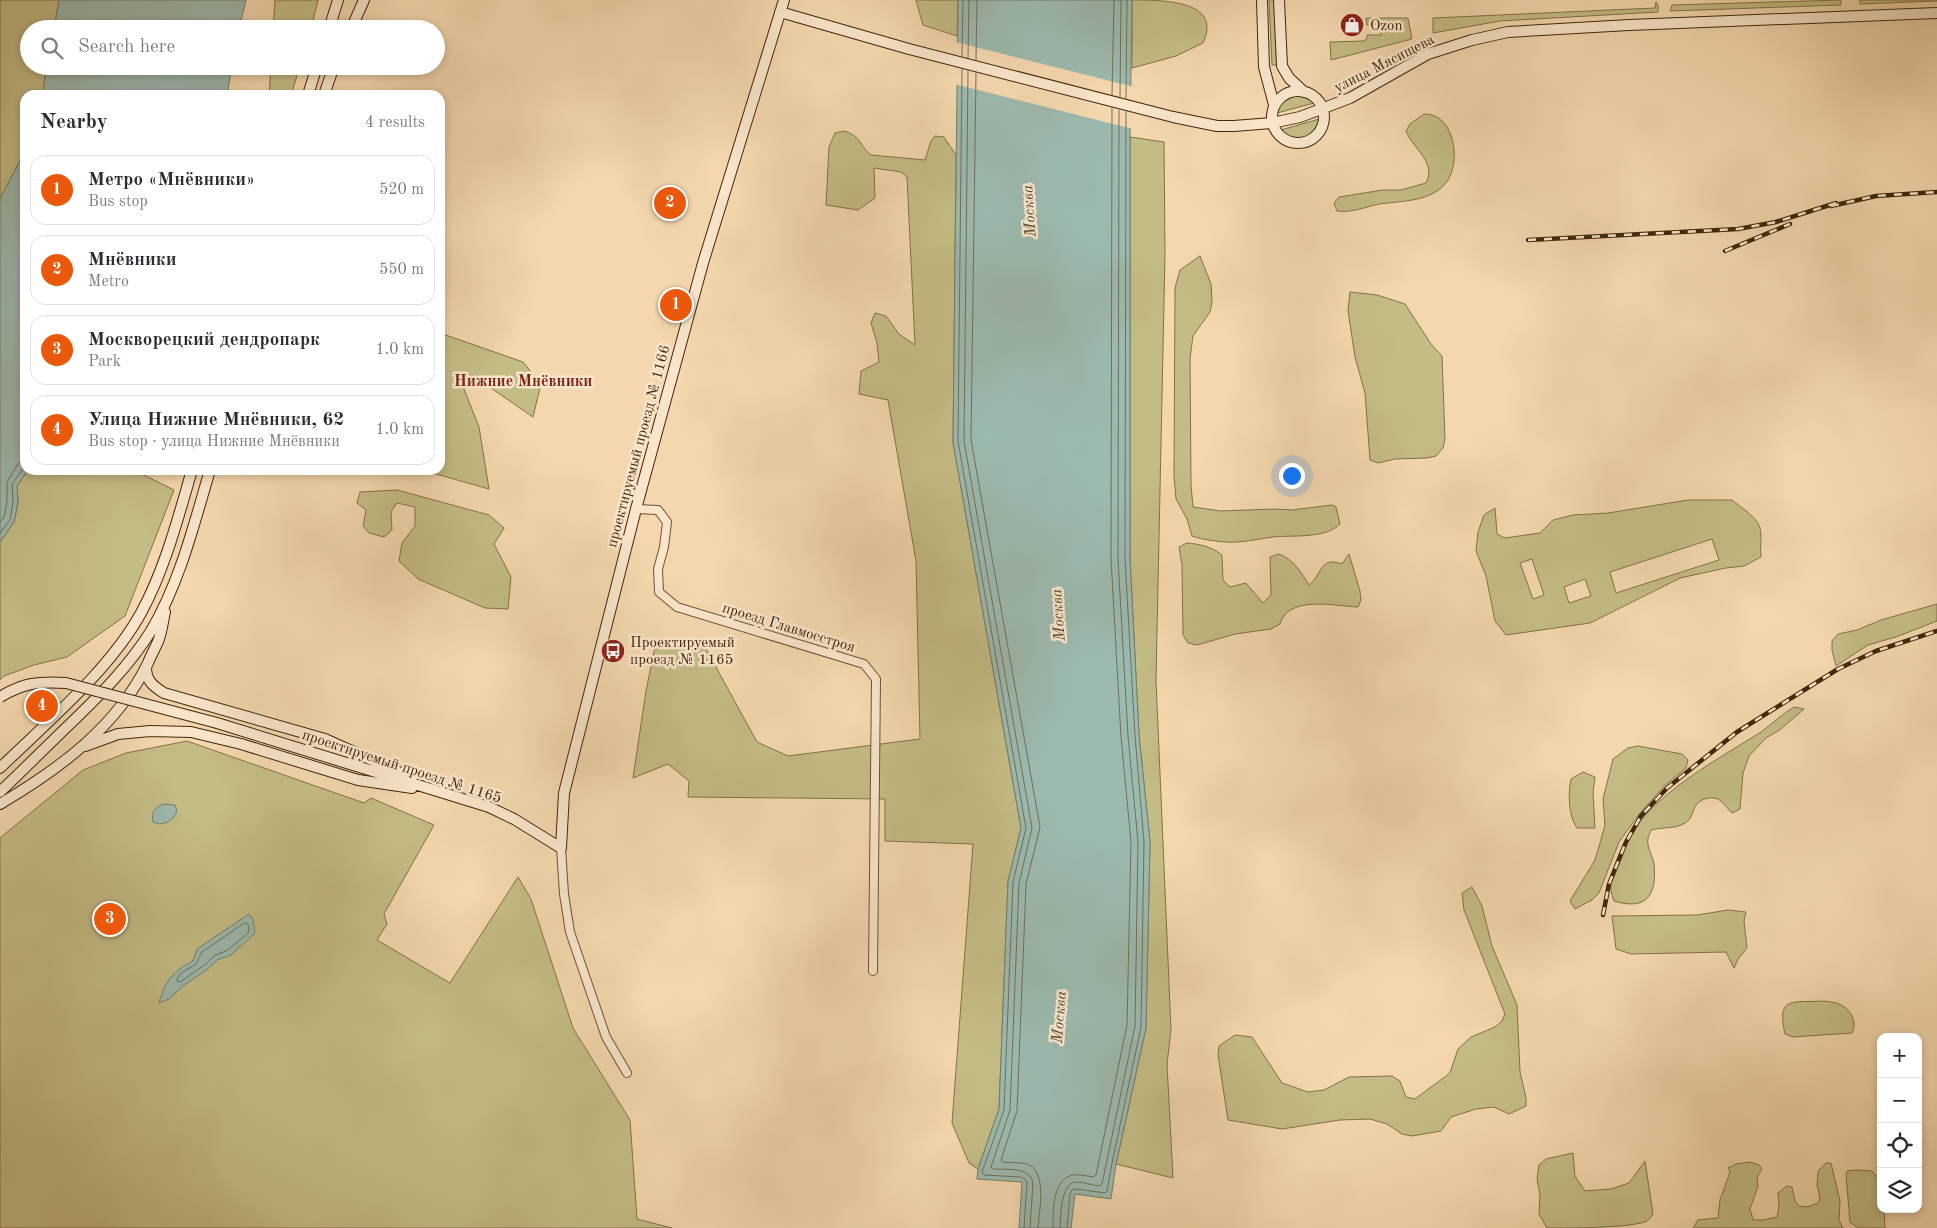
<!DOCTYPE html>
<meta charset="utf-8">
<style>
:root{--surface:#fff;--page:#f2f2f3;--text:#2b2b33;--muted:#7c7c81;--line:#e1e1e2;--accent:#ea580c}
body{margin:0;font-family:"Old Standard TT",serif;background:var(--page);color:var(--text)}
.controls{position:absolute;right:15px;bottom:15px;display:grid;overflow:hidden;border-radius:10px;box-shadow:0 2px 8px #0003}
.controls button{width:45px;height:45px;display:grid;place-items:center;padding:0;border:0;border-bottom:1px solid var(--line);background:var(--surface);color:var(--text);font:25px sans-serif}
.you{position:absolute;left:1291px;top:475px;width:18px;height:18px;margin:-12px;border:4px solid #fff;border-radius:50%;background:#1a73e8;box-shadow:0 0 0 8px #1a73e833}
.badge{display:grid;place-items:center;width:32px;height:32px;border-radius:50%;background:var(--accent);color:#fff;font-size:16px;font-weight:700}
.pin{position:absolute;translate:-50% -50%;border:2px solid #fff;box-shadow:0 1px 5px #0006}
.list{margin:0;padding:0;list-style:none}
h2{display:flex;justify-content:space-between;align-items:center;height:65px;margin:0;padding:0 20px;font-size:21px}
h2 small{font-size:16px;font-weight:400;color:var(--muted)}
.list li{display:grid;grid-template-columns:32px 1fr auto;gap:15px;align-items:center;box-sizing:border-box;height:70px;margin:0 10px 10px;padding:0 10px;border:1px solid var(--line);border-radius:15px}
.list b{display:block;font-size:19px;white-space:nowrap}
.list p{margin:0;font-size:16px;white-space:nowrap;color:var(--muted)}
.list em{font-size:16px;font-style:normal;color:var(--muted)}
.icon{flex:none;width:28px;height:28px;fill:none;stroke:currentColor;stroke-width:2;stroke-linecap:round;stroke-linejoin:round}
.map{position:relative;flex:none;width:1937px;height:1228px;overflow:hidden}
.search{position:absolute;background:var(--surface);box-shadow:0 2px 8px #0003;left:20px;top:20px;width:425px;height:55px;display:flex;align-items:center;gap:12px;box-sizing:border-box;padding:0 18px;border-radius:28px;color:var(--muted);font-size:19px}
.panel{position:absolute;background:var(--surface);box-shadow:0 2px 8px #0003;left:20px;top:90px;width:425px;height:385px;border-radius:15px}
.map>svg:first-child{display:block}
</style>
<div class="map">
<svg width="1937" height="1228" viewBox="0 0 1937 1228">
<rect width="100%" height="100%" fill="#f4d7ae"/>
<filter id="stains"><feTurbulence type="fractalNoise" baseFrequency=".004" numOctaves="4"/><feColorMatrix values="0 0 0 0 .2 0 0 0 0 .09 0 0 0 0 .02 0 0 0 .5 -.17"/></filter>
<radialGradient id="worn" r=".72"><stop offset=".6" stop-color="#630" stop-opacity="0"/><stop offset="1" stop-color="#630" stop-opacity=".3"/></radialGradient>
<path fill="#c4bc85" stroke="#827248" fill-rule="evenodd" d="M0,0h59l-5,29h-25v37h17l-3,29h-18v56l-25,48z
M275,0h43l-7,29h-38z
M916,0h42l-1,36 -34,-11z
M1132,0c31,0 91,0 71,43l-27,13 -44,12z
M1269,0h6l3,65h-6z
M1841,0v5l-171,6 2,-6z
M1860,0h77v1l-77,3z
M1656,2l2,3v7l-158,9 -67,12v-15l222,-10z
M1366,18h42l4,21 -81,21 -1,-18 33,-1 4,-2v-4h14l-1,-11 -13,1z
M271,66h29l-9,29h-22z
M1295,96l11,1 8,6 -37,10 4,-10z
M1424,114c33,-1 39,56 18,73 -16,15 -42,14 -63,17 -13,3 -28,9 -42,7l-3,-8 5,-6 44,-7h18l25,-7c11,-21 -13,-34 -20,-52l4,-7z
M1319,119c-4,20 -24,24 -38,11z
M844,131c19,6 14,14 27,24l54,5 6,-19 4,-5 9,1 12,18 -3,287 68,386 -13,53 -9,228 -21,60 -9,-6 -17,-40 21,-279 -88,-3v-42l-197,-2 1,-16 -21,-17 -35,14 13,-87 10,-49 44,-4 57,104 31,14 132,-17 -4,-178 -28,-161 -29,-6 2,-23 18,-9 -2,-19 -6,-20 4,-10 11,3 13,18 16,11 -8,-168 -6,-5 -27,-4 1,30 -17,12 -32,-5 3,-58 6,-14z
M1130,137l34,5 1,112 -9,426 15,350 -4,34 6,114 -57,-14 30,-136 4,-186 -11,-107 -9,-176z
M1200,256l11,28 1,18 -2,10 -17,24 -3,22 1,127 2,22 28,4 52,-2 19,1 40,-5 4,2 4,17c-14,15 -49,11 -67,13 -16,2 -31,6 -47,5 -11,-1 -23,-2 -34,-6l-5,-17 -11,-20 -2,-23 1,-188 5,-18z
M1350,292l27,3 28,9 26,40 11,12 3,83 -2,9 -7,8 -9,2 -32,1 -17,4 -8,-3 -5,-67 -10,-36 -7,-46z
M440,333l83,29 18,22 -8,33 -61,-42 -12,4 19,48 10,62 -67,-19h18z
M28,470h106l40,20 -49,126 -58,41 -33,8 -30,11 -4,4v-138l14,-20 4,-19 -1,-17z
M397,490l92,25 15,13 -10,16 17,33 -3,32 -23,-1 -67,-29 -19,-18 3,-18 13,-17v-19l-18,-4 -6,9 1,18 -8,7 -15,-4 -6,-7 3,-16 -9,-7 3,-11z
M1688,500h44c8,7 25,17 28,28 2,6 0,21 1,29l-17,9 -18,2 -46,10 -90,45 -84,12 -11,-14 -9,-45 -10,-25 2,-19 6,-17 11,-7 2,26 8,4 35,-5 13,-13 20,-5 35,-2zM1712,539l7,21 -103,33 -6,-21zM1532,559l12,36 -11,4 -13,-36zM1585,579l6,17 -22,7 -5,-16z
M1187,543c13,1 25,4 35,12l1,25 7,7 16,-4 17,20 8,-8 -1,-38 9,-3c15,6 22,18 30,31 14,-11 10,-29 33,-21l7,-10 11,37 1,9 -3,7c-23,-1 -70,-12 -78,17l-9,5 -36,5 -38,11 -9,-2 -5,-8 -1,-70 -3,-18z
M1937,604v17l-41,16 -28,8 -32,21 -4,-16v-9l6,-7 19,-4 24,-10z
M1794,707l10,2 -23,20 -15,9 -17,18 -6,17 -3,36 -8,4c-4,-4 -9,-11 -14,-14 -8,-3 -19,0 -23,8 -4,7 -3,12 -10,16 -9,6 -23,4 -34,7 -2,5 -4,9 -3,15 1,6 5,12 6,19 3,31 -7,47 -40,37 -6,-15 -3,-24 2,-39 22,-61 93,-97 145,-130 11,-8 21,-18 33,-25z
M187,741l177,62 7,-5 63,27 -50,89 3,10 -10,16 73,43 68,-106 13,22 42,129 57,92 7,99 35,9h-672v-390l83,-68 43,-17z
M1638,746l44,8 6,6 -2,8 -22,18 -24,27 -21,29 -20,51 -7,7 -17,9 -5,-8 25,-41 5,-17 5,-18 -2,-26 10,-40 15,-11z
M1583,772l12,5 -2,15 2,36h-18c-9,-13 -9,-34 -6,-49z
M1472,887l10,19 10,40 25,59 3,67 6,26v8l-17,8 -15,-7 -18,2 -25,8 -10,14 -29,5 -10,-2 -15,-10 -17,-5 -30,1 -58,9 -54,-9 -10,-65 1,-9 16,-11 17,2 30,46 26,9 16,-2 25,-13 43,-1 8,5 6,16 9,2 35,-26 8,-24 13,-12 24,-10 7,-6 3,-7 -41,-104 -2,-17z
M1728,910l18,2 -2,9 3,27 -9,11 -4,9 -8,-16 -95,2 -15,-5 -4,-33 85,-1z
M1824,1001c5,1 12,1 17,4 11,6 16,17 11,28l-59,4 -8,-3c-9,-39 8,-31 39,-33z
M1573,1153l2,23 10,15 26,-2 18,-6 16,-22 8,53c-2,3 -4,6 -8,8 -20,6 -73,6 -98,6l-8,-14 1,-19 -3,-16 2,-14 7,-6z
M1750,1162l9,3 3,4 -5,8 1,9 -8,23 3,11h10l14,-3 2,-11 -1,-13 9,-7 5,1 3,14 4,5 8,1 11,-4 2,-5 -3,-13 1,-14 8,-8h5l9,38 -1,19 4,8h-150l5,-8 20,-2 2,-18 10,-28 -2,-4 8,-4z
M1856,1170l16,1 9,11v27h3l1,19h-27l-8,-6 -4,-47 1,-4z"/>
<path fill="#9cb9ae" stroke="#777f6c" d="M59,0h187l-7,29h-185z
M958,0h174l-2,137v422l9,176 11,107 -4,186 -30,136 -5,35 -36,-5 -4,34h-52l3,-46 -45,-3 1,-10 21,-60 9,-228 13,-53 -68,-386z
M46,66h186l-5,29h-184z
M25,151v319h3l-11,16 1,17 -4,19 -14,20v-343z
M163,804l12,1 2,6c-4,10 -14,16 -24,11 -2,-10 1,-13 10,-18z
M249,914l4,5 2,14 -24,22 -14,5 -8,8 -26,18 -14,13 -10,4c6,-22 14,-32 34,-42l4,-12z"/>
<path fill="#f4d7ae" d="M955,42l179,45 -1,42 -179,-45z"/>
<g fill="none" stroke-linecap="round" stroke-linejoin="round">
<path stroke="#6e705c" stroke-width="1" d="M962,56l1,-56
M968,58l1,-58
M976,60l1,-60
M962,69l-4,372 68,387 -13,54 -9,228 -22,62 2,3 37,2 4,2 2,4 -3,45
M968,71l-4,370 68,387 -13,55 -9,227 -19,57 2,2c13,1 37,-3 40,14l-3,45
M976,73l-5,367 69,387 -14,57 -9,227 -16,49 2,2c8,1 17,0 24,2 21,8 12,47 11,64
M1112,95l2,-95
M1120,97l1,-97
M1126,98l1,-98
M0,522l4,-5 3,-15v-20l11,-18 7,-5
M0,533l10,-13 3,-18 -1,-18 13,-18
M245,923l3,1 1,8 -21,18 -14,6 -8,8 -26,18 -3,-1v-2l4,-6 15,-9 6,-12z
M1053,1228c0,-16 -1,-49 20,-53 6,-1 14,1 20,2l3,-2 31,-150 4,-183 -10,-105 -10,-178 1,-451
M1060,1228c1,-12 0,-44 16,-46 7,0 16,3 23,4l3,-2 33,-158 3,-184 -10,-106 -10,-177 1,-449
M1067,1228l3,-34 2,-4 5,-1 28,4 2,-2 5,-28 29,-136 3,-185 -9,-106 -10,-177 1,-448"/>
<g stroke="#6d5333" stroke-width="10">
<path id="street" d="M636,509l22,1 9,12 -3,25 -6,22 1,23 18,15 187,57 12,15 -3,292
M561,848l3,46 6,38 36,105 21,36"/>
</g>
<g stroke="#40270a" stroke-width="12">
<path id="secondary" d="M1262,0l2,67 10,38
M1279,0l3,66 7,12 15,14
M780,12l129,37 264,68 44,9h17l38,-3 28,-6 50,-19 78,-44 44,-14 36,-8 121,-7 308,-12
M329,29l9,-29
M351,29l13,-29
M1272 117a26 26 0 1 1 52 0a26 26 0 1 1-52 0Z
M308,95l9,-29
M324,95l10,-29
M146,667c0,14 7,19 18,26l161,46 87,39
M217,723l272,84 25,12 47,29 3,-55 72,-284 67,-246 81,-263
M85,746l33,-12 32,-3 41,1 50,12 117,36 54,8
M0,768c47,-46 109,-97 141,-155 24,-44 37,-95 51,-143
M0,792c24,-23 47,-46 71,-69 30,-29 58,-57 80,-92 29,-49 43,-107 59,-161
M0,804c59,-35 117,-77 148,-141 3,-8 8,-16 11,-24 3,-9 4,-18 6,-27"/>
</g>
<use href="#street" stroke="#f8e5ca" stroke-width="8"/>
<use href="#secondary" stroke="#f8e5ca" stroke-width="10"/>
<g stroke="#40270a" stroke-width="4.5">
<path id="rail" d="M1831,206l45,-10 61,-4
M1528,240l210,-11 38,-7 60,-19
M1725,251l65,-27
M1603,915l6,-31 17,-42 15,-26 26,-28 70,-56 101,-63 38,-18 61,-20"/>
</g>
<use href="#rail" stroke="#f8e5ca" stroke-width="2.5" stroke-dasharray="8" stroke-linecap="butt"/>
<g stroke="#40270a" stroke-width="12" stroke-linecap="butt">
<path id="secondary-bridge" d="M0,697c23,-14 39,-16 66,-14l151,40"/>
</g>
<use href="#secondary-bridge" stroke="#f8e5ca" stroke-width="10"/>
</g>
<defs>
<g id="shop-disc" transform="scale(1.25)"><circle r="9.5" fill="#8f2418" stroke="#f8e5ca"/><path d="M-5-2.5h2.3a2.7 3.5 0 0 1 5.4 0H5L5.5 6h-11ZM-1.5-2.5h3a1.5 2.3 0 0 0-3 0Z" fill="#fff"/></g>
<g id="bus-disc" transform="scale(1.25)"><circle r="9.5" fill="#8f2418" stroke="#f8e5ca"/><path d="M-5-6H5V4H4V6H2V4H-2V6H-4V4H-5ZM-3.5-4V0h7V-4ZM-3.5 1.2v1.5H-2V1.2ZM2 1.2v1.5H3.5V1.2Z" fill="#fff"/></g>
</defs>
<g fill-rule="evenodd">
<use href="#shop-disc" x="1352" y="25"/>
<use href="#bus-disc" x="613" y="651"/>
</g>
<g text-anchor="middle" stroke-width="5" stroke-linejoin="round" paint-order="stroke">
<g font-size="15" fill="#40270a" stroke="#f8e5ca" text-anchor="start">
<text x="1370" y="30">Ozon</text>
<text x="630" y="647">Проектируемый<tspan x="630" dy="17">проезд № 1165</tspan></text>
</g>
<g font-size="15" fill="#40270a" stroke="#f8e5ca">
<text transform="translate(1384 63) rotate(-27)" y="5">улица Мясищева</text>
<text transform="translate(638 446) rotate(-75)" y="5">проектируемый проезд № 1166</text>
<text transform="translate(789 627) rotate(17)" y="5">проезд Главмосстроя</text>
<text transform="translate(402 766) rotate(18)" y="5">проектируемый проезд № 1165</text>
</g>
<g font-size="16" font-style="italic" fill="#574c33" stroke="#f8e5ca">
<text transform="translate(1028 211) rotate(-94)" y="6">Москва</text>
<text transform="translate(1057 615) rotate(-94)" y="6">Москва</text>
<text transform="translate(1058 1017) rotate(-85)" y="6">Москва</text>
</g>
<g font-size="16" font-weight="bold" fill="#7a1f14" stroke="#f8e5ca">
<text x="523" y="386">Нижние Мнёвники</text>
</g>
</g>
<rect width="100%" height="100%" filter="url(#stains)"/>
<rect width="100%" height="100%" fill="url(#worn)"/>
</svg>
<div class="controls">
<button>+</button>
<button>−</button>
<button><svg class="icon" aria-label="locate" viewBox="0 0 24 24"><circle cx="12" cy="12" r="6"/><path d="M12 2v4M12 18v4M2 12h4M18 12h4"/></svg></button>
<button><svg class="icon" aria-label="layers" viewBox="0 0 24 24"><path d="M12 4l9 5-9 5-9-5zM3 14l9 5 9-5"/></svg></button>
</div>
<div class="you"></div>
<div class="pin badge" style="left:676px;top:305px">1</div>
<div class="pin badge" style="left:670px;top:203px">2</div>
<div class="pin badge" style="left:110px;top:919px">3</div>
<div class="pin badge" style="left:42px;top:706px">4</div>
<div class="search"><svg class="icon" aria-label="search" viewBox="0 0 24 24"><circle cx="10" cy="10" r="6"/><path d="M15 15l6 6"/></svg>Search here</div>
<section class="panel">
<h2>Nearby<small>4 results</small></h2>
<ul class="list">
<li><span class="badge">1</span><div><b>Метро «Мнёвники»</b><p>Bus stop</p></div><em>520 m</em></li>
<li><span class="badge">2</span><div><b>Мнёвники</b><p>Metro</p></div><em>550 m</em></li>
<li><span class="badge">3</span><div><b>Москворецкий дендропарк</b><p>Park</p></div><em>1.0 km</em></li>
<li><span class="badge">4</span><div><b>Улица Нижние Мнёвники, 62</b><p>Bus stop · улица Нижние Мнёвники</p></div><em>1.0 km</em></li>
</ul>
</section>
</div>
